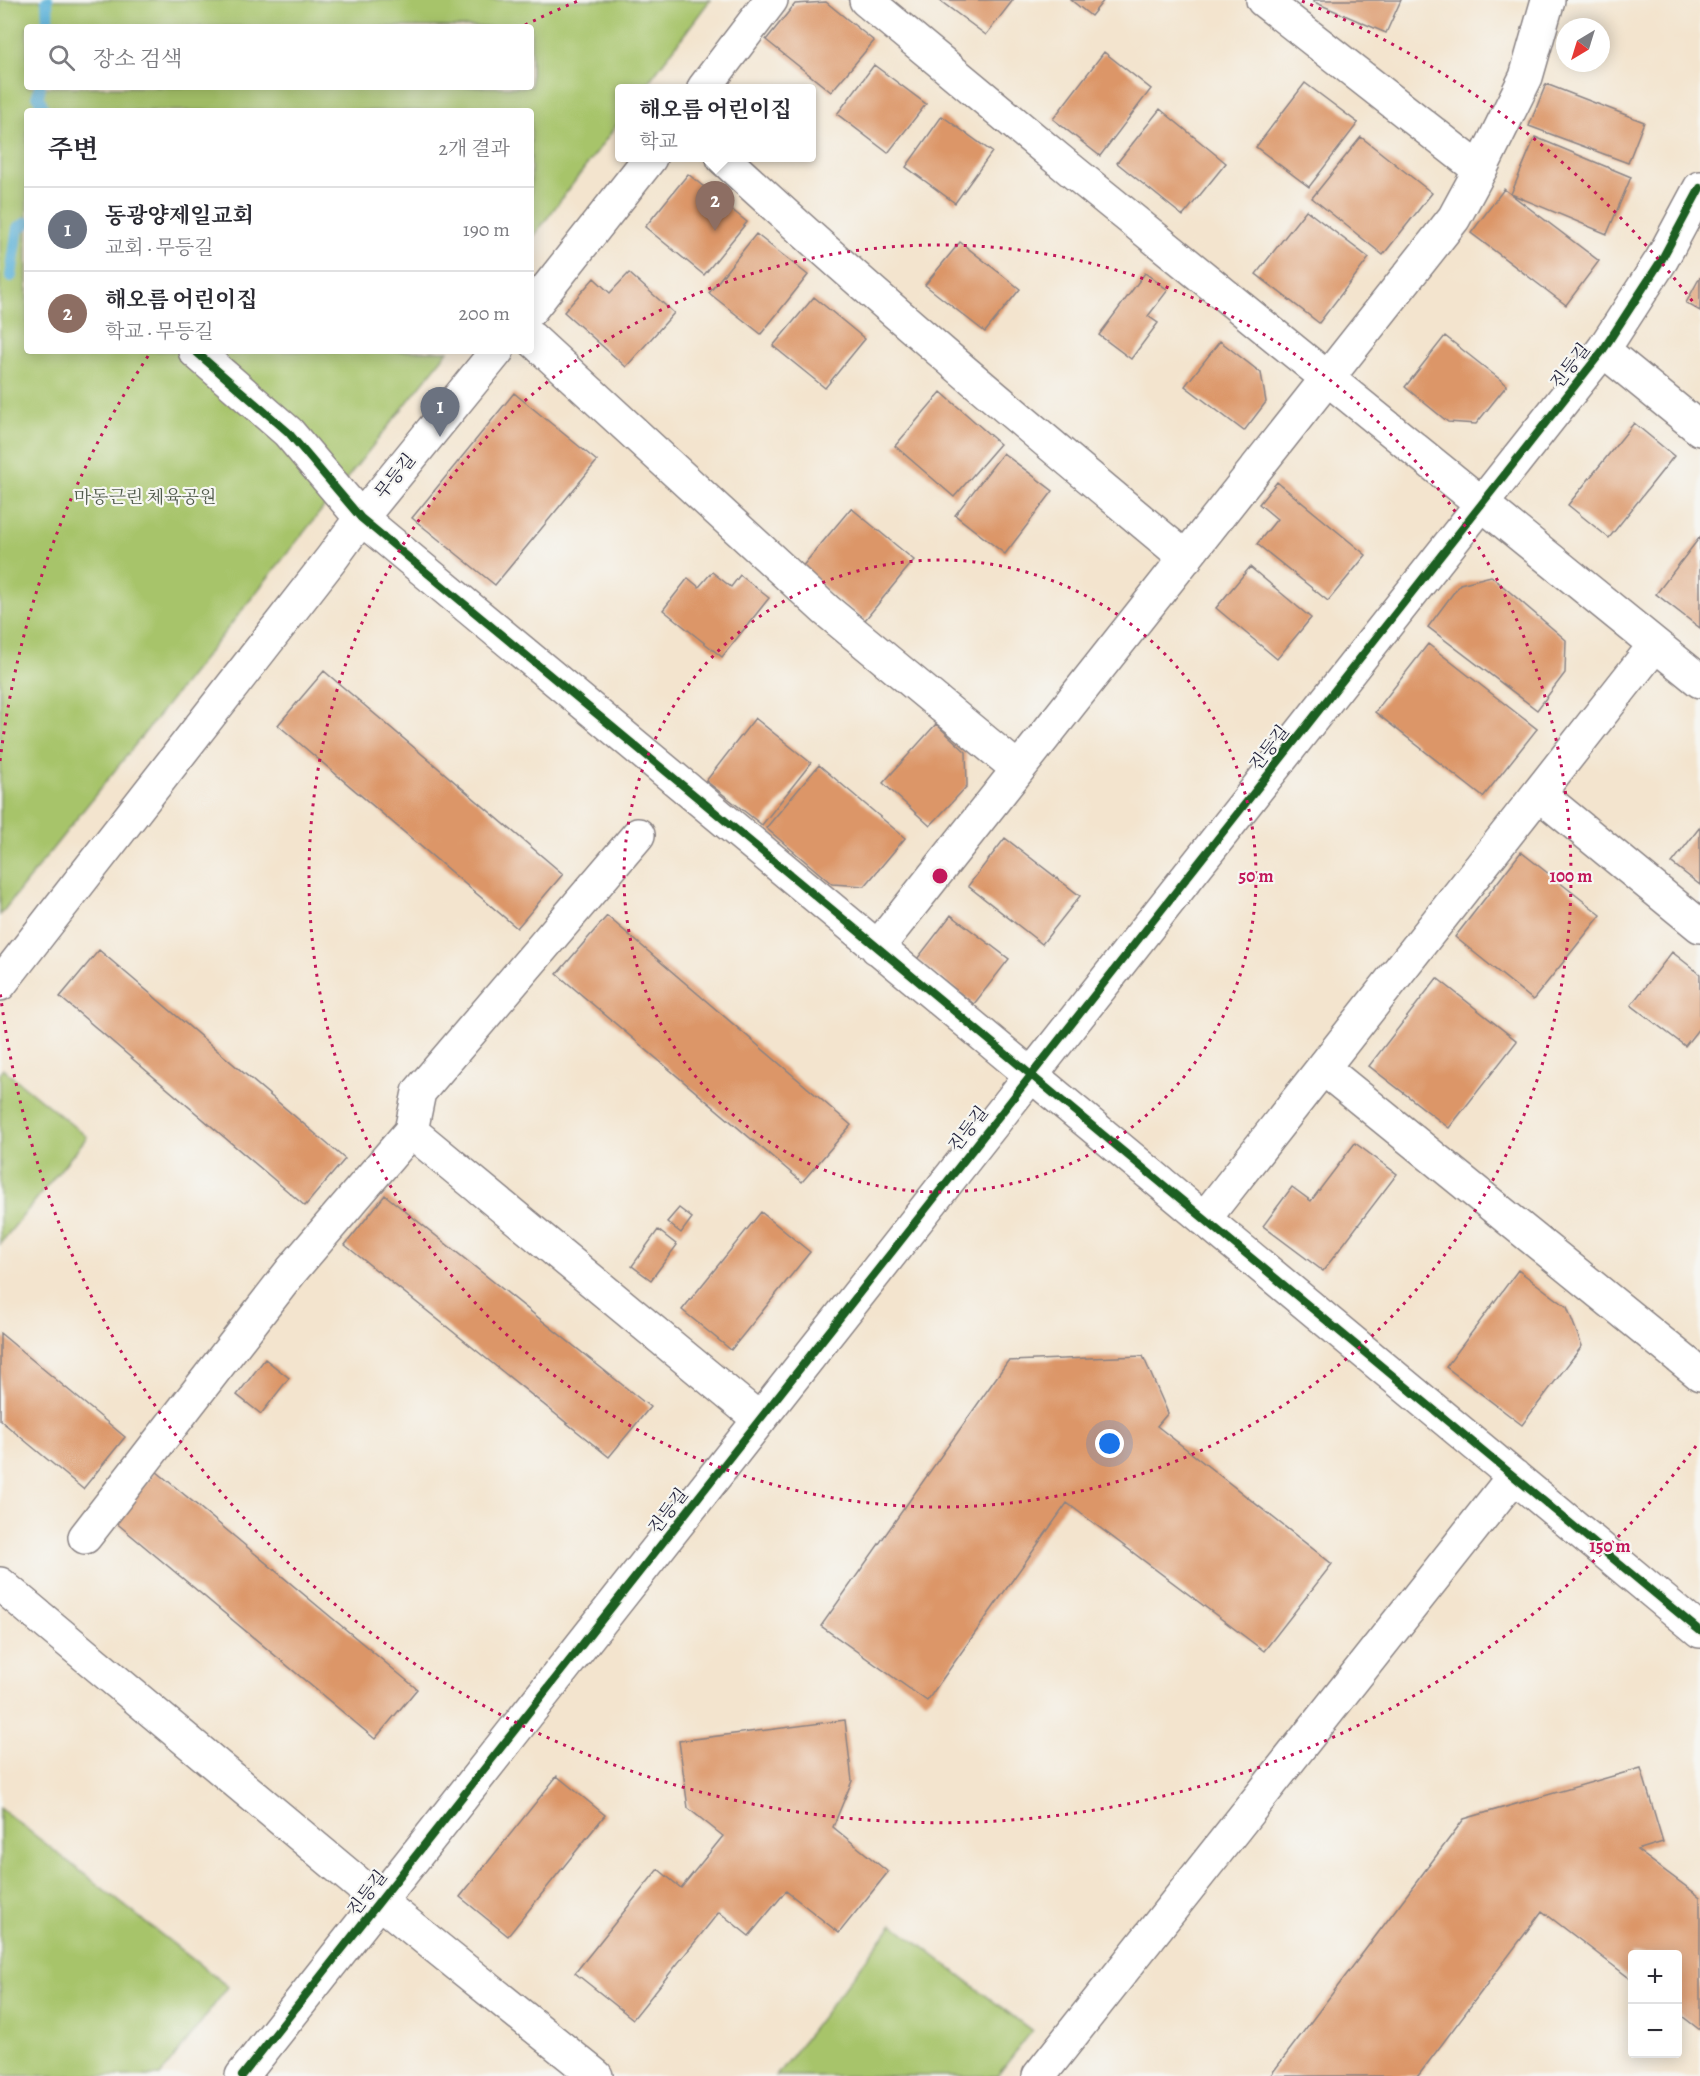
<!DOCTYPE html>
<html lang="ko">
<meta charset="utf-8">
<style>
:root{--surface:#fff;--page:#f2f2f3;--text:#2b2b33;--muted:#7c7c81;--line:#e1e1e2;--accent:#b45309}
body{margin:0;font-family:Alegreya,"Noto Serif KR",serif;background:var(--page);color:var(--text)}
.controls{position:absolute;right:18px;bottom:18px;display:grid;overflow:hidden;border-radius:6px;box-shadow:0 3px 15px #0003}
.controls button{width:54px;height:54px;display:grid;place-items:center;padding:0;border:0;border-bottom:2px solid var(--line);background:var(--surface);color:var(--text);font:30px sans-serif}
.compass{position:absolute;left:1556px;top:18px;width:54px;height:54px;border-radius:50%;background:var(--surface);box-shadow:0 3px 15px #0003;rotate:218deg}
.you{position:absolute;left:1110px;top:1444px;width:21px;height:21px;margin:-15px;border:4px solid #fff;border-radius:50%;background:#1a73e8;box-shadow:0 0 0 9px #1a73e833}
.badge{display:grid;place-items:center;width:39px;height:39px;border-radius:50%;background:var(--accent);color:#fff;font-size:20px;font-weight:700}
.pin{position:absolute;translate:-50% -50px;filter:drop-shadow(0 2px 3px #0008)}
.pin::after{content:'';position:absolute;top:32px;width:21px;height:18px;background:inherit;clip-path:polygon(0 0,100% 0,50% 100%)}
.popup{position:absolute;left:615px;top:84px;width:201px;height:78px;box-sizing:border-box;display:grid;place-content:center;border-radius:6px;background:var(--surface);filter:drop-shadow(0 2px 4px #0005);font-size:20px;white-space:nowrap;color:var(--muted)}
.popup b{font-size:22px;color:var(--text)}
.popup::after{content:'';position:absolute;left:50%;top:100%;margin-left:-12px;border:12px solid transparent;border-top-color:var(--surface)}
.list{margin:0;padding:0;list-style:none}
h2{display:flex;justify-content:space-between;align-items:center;height:78px;margin:0;padding:0 24px;font-size:26px}
h2 small{font-size:20px;font-weight:400;color:var(--muted)}
.list li{display:grid;grid-template-columns:39px 1fr auto;gap:18px;align-items:center;box-sizing:border-box;height:84px;padding:0 24px;border-top:2px solid var(--line)}
.list b{display:block;font-size:22px;white-space:nowrap}
.list p{margin:0;font-size:20px;white-space:nowrap;color:var(--muted)}
.list em{font-size:20px;font-style:normal;color:var(--muted)}
.icon{flex:none;width:33px;height:33px;fill:none;stroke:currentColor;stroke-width:2;stroke-linecap:round;stroke-linejoin:round}
.map{position:relative;flex:none;width:1700px;height:2076px;overflow:hidden}
.search{position:absolute;background:var(--surface);box-shadow:0 3px 15px #0003;left:24px;top:24px;width:510px;height:66px;display:flex;align-items:center;gap:15px;box-sizing:border-box;padding:0 21px;border-radius:6px;color:var(--muted);font-size:22px}
.panel{position:absolute;background:var(--surface);box-shadow:0 3px 15px #0003;left:24px;top:108px;width:510px;height:246px;border-radius:6px}
.map>svg:first-child{display:block}
</style>
<div class="map">
<svg width="1700" height="2076" viewBox="0 0 1700 2076">
<rect width="100%" height="100%" fill="#f6f6f2"/>
<filter id="ink" filterUnits="userSpaceOnUse"><feTurbulence type="fractalNoise" baseFrequency=".0167" numOctaves="2"/><feDisplacementMap in="SourceGraphic" scale="12" xChannelSelector="R" yChannelSelector="G"/><feConvolveMatrix kernelMatrix="1 2 1 2 8 2 1 2 1" color-interpolation-filters="sRGB"/></filter>
<filter id="wash" filterUnits="userSpaceOnUse"><feTurbulence type="fractalNoise" baseFrequency=".008" numOctaves="4" result="noise"/><feDisplacementMap in="SourceGraphic" scale="24" xChannelSelector="R" yChannelSelector="G"/><feGaussianBlur stdDeviation="1.35" result="paint"/><feColorMatrix in="noise" values="0 0 0 0 0 0 0 0 0 0 0 0 0 0 0 0 0 1.4 0 .05"/><feComposite in="paint" operator="in"/></filter>
<g filter="url(#wash)">
<rect width="100%" height="100%" fill="#f3e4ce"/>
<path fill="#a7c46b" stroke="#647353" stroke-width="1.5" fill-rule="evenodd" d="M0,0h710l-66,88h-25v34l-88,118v-129h-504v240h421l-448,564zM27,27h504v60h-504z
M3,1069l84,68 -87,107v-171z
M0,1808l228,179 -68,89h-160z
M893,1924l139,107 -35,45h-221z"/>
<g fill="none" stroke-linecap="round" stroke-linejoin="round">
<path stroke="#5cb2d9" stroke-width="12" d="M47,0l1,27
M40,87l-2,8 6,16
M11,276l7,-48 9,-5"/>
</g>
<g id="blocks">
<path fill="#dc9668" d="M939,0h74l-27,35z
M1071,0h33l-13,16z
M1314,0h87l-15,33 -72,-31z
M826,2l48,39 -43,51 -65,-52 29,-36z
M1104,52l47,37 -51,67 -47,-37z
M874,65l52,39 -38,49 -51,-39z
M1305,83l53,40 -49,64 -53,-40z
M1546,84l98,38 -16,41 -99,-37z
M1160,109l66,54 -43,53 -66,-53z
M942,116l50,36 -37,51 -49,-36z
M1361,137l71,56 -49,62 -71,-57z
M1535,137l96,40 -24,57 -96,-40z
M688,174l59,48 -43,53 -59,-48z
M1504,189l95,72 -33,44 -95,-72z
M1306,210l63,48 -50,65 -63,-49z
M756,234l52,41 -47,59 -52,-41z
M960,242l60,47 -35,43 -60,-47z
M629,273l45,40 -48,54 -62,-55 30,-34 16,15z
M1145,273l23,17 -20,26 10,7 -27,36 -32,-24z
M1700,277v34l-14,-8z
M814,297l51,42 -40,49 -52,-42z
M1445,336l62,49 -31,39 -28,-2 -43,-35z
M1220,341l41,32 5,29 -22,29 -59,-45z
M941,392l59,52 -46,53 -59,-51z
M514,393l83,68 -102,124 -83,-67z
M1634,423l40,33 -65,82 -41,-33z
M1003,453l50,38 -48,63 -50,-39z
M1277,482l89,73 -38,46 -71,-57 20,-25 -18,-15z
M851,508l63,52 -49,60 -64,-52z
M1700,537v91l-44,-34z
M1250,567l61,51 -34,41 -61,-51z
M712,572l19,15 9,-12 29,23 -47,59 -59,-47 25,-32 11,9z
M1491,576l75,64 -1,33 -28,37 -109,-83 32,-43z
M1428,644l109,85 -54,68 -108,-85z
M324,671l239,203 -46,54 -239,-203z
M755,718l56,45 -49,62 -56,-44z
M936,724l30,28 1,34 -37,40 -47,-43z
M819,765l86,73 -40,48 -33,-2 -66,-56z
M1700,827v58l-28,-22z
M1005,838l75,58 -38,48 -74,-58z
M1521,852l80,63 -68,85 -78,-63z
M951,915l58,44 -35,45 -57,-45z
M607,916l244,209 -49,57 -245,-208z
M99,950l246,209 -40,47 -245,-209z
M1672,952l28,22v53l-15,19 -54,-41z
M1437,978l80,63 -68,87 -80,-62z
M1355,1143l42,31 -74,97 -60,-45 29,-39 19,14z
M385,1195l265,212 -41,50 -264,-212z
M679,1208l13,10 -11,15 -14,-11z
M761,1212l49,40 -79,98 -49,-40z
M658,1230l19,15 -26,35 -19,-14z
M1518,1270l49,37 15,39 -60,79 -76,-58z
M0,1333l125,104 -42,52 -83,-69z
M1143,1356l25,57 -11,13 175,138 -68,87 -197,-148 -140,198 -106,-75 187,-265z
M265,1359l24,19 -28,36 -24,-19z
M156,1471l261,218 -42,50 -261,-218z
M845,1720l7,61 -19,46 55,45 -49,61 -53,-42 -37,45 -30,-24 -86,107 -58,-46 83,-104 23,19 42,-52 -35,-28 -9,-67z
M1641,1768l22,74 -26,8 63,47v133l-22,-17v-59h-46v26l-90,-69 -124,165h-148l194,-257z
M557,1776l48,39 -97,121 -48,-39z"/>
</g>
</g>
<g filter="url(#ink)">
<use href="#blocks" fill-opacity="0" stroke="#8a8384" stroke-width="1.5"/>
<g fill="none" stroke-linecap="round" stroke-linejoin="round">
<g stroke="#8a8384" stroke-width="36">
<path id="minor" d="M866,0l205,170 629,511
M1263,0l217,170
M704,88l67,-88
M723,158c150,139 306,269 463,400
M531,309l119,-151
M531,338l295,272 192,159
M1603,350l97,79
M195,351l93,81 73,86 1339,1113
M1539,794l161,132
M638,835l-219,257 -8,39 348,288
M877,948l577,-730 26,-48 46,-93 22,-77
M0,984l332,-426 29,-40 136,-167
M1323,1068l377,306
M1204,1219l451,-574
M85,1537l207,-267 119,-139
M0,1584l379,317 217,175
M1039,2076l475,-600"/>
</g>
<g stroke="#8a8384" stroke-width="36">
<path id="tertiary" d="M242,2076l1361,-1726 59,-91 38,-71"/>
</g>
<use href="#minor" stroke="#fff" stroke-width="33"/>
<use href="#tertiary" stroke="#fff" stroke-width="33"/>
<g stroke="#f6f6f2" stroke-width="11">
<path id="cycleway" d="M195,351l93,81 73,86 1339,1113
M242,2076l1361,-1726 59,-91 38,-71"/>
</g>
<use href="#cycleway" stroke="#1b5e20" stroke-width="8"/>
</g>
</g>
<g fill="none" stroke="#c2185b" stroke-width="3" stroke-dasharray="3 6">
<circle cx="940" cy="876" r="316"/>
<circle cx="940" cy="876" r="631"/>
<path d="M1696 1446A947 947 0 0 1 0 991M0 761A947 947 0 0 1 150 353M525 25A947 947 0 0 1 578 1M1302 1A947 947 0 0 1 1696 306"/>
</g>
<g text-anchor="middle" stroke-width="4.5" stroke-linejoin="round" paint-order="stroke">
<g font-size="18" fill="#22223b" stroke="#f6f6f2">
<text transform="translate(1570 366) rotate(-52)" y="6">진등길</text>
<text transform="translate(395 476) rotate(-51)" y="6">무등길</text>
<text transform="translate(1269 748) rotate(-52)" y="6">진등길</text>
<text transform="translate(968 1129) rotate(-52)" y="6">진등길</text>
<text transform="translate(668 1511) rotate(-52)" y="6">진등길</text>
<text transform="translate(367 1893) rotate(-52)" y="6">진등길</text>
</g>
<g font-size="18" fill="#515b4c" stroke="#f6f6f2">
<text x="145" y="503">마동근린 체육공원</text>
</g>
</g>
<circle cx="940" cy="876" r="9" fill="#c2185b" stroke="#f6f6f2" stroke-width="3"/>
<g font-size="18" text-anchor="middle" font-weight="bold" fill="#c2185b" stroke="#f6f6f2" stroke-width="4.5" stroke-linejoin="round" paint-order="stroke">
<text x="1256" y="882">50 m</text>
<text x="1571" y="882">100 m</text>
<text x="1610" y="1552">150 m</text>
</g>
</svg>
<div class="controls">
<button>+</button>
<button>−</button>
</div>
<svg class="compass" viewBox="-18 -18 36 36"><path d="M0-13l5 13h-10z" fill="#e53935"/><path d="M0 13l5-13h-10z" fill="#7c7c81"/></svg>
<div class="you"></div>
<div class="pin badge" style="left:440px;top:437px;background:#6b7280">1</div>
<div class="pin badge" style="left:715px;top:231px;background:#8d6e63">2</div>
<div class="popup"><b>해오름 어린이집</b>학교</div>
<div class="search"><svg class="icon" aria-label="search" viewBox="0 0 24 24"><circle cx="10" cy="10" r="6"/><path d="M15 15l6 6"/></svg>장소 검색</div>
<section class="panel">
<h2>주변<small>2개 결과</small></h2>
<ul class="list">
<li><span class="badge" style="background:#6b7280">1</span><div><b>동광양제일교회</b><p>교회 · 무등길</p></div><em>190 m</em></li>
<li><span class="badge" style="background:#8d6e63">2</span><div><b>해오름 어린이집</b><p>학교 · 무등길</p></div><em>200 m</em></li>
</ul>
</section>
</div>
